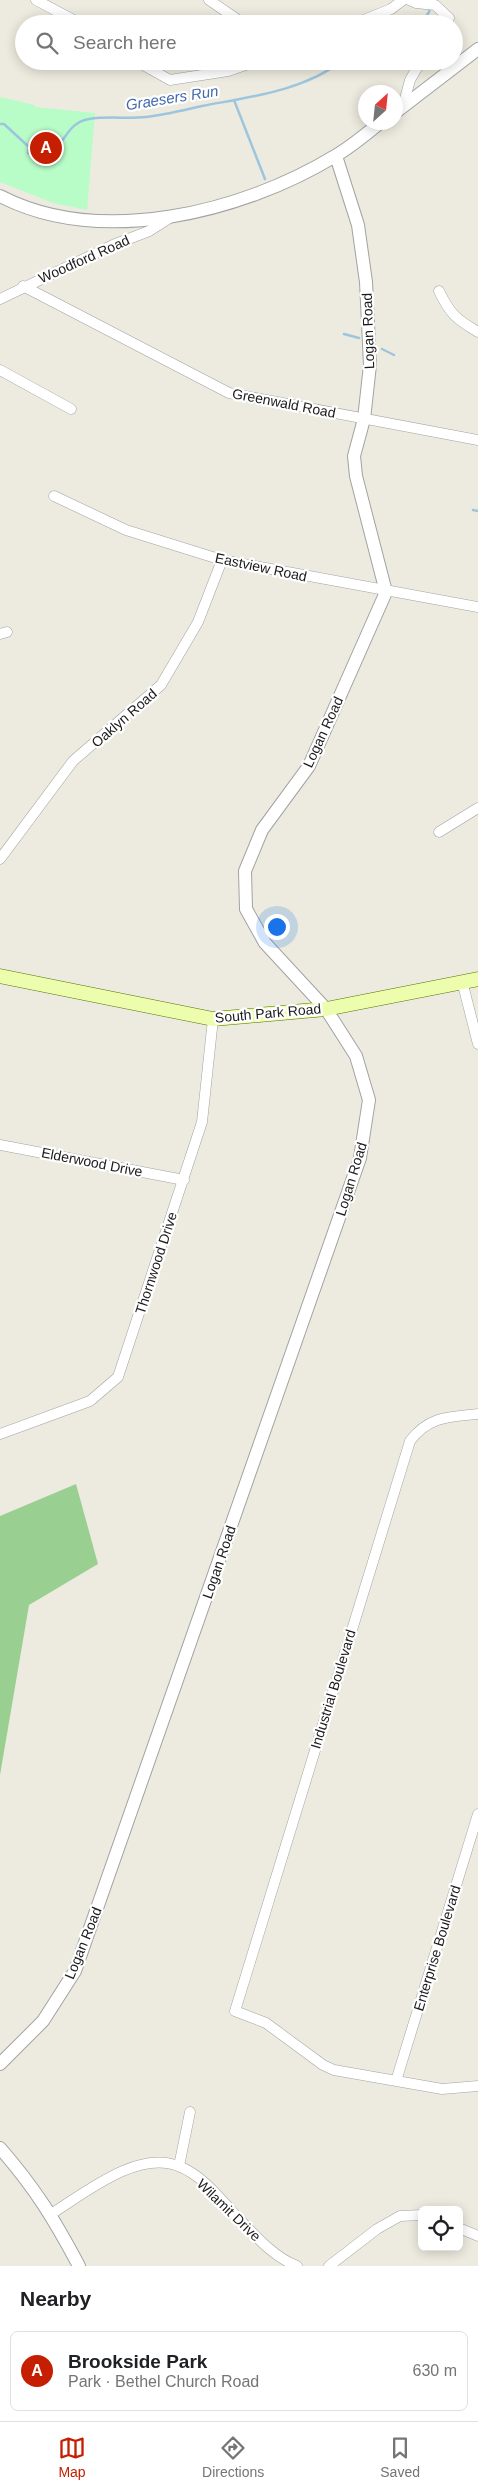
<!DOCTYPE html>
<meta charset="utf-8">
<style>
:root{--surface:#fff;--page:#f2f2f2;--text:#202124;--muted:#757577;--line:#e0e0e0;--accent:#c61e00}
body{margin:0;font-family:Arial,sans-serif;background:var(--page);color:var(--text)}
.controls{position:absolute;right:15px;bottom:15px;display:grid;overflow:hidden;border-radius:8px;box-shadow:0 2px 12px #0003}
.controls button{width:45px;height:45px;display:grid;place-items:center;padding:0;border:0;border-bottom:1px solid var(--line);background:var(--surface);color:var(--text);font:25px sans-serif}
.compass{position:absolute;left:358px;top:85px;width:45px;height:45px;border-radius:50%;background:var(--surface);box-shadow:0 2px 12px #0003;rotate:27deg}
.you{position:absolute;left:276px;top:926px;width:18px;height:18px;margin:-12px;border:4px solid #fff;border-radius:50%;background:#1a73e8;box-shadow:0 0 0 8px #1a73e833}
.badge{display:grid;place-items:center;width:32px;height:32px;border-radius:50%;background:var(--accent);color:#fff;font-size:16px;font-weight:700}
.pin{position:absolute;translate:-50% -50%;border:2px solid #fff;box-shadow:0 1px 5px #0006}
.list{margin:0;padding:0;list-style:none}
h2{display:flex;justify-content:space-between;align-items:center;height:65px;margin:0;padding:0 20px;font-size:21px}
h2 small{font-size:16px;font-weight:400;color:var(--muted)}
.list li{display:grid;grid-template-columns:32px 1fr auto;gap:15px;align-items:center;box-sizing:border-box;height:80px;margin:0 10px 10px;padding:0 10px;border:1px solid var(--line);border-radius:8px}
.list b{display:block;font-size:19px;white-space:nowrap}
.list p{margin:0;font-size:16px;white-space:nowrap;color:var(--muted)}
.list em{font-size:16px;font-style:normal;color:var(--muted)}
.icon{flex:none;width:28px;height:28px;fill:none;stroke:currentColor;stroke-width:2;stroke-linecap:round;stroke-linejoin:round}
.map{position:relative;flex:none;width:478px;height:2266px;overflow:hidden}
.search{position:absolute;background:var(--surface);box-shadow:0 2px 12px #0003;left:15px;right:15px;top:15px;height:55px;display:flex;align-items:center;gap:12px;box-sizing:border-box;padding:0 18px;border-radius:28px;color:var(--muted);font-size:19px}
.sheet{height:155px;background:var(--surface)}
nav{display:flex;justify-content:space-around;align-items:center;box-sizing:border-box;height:70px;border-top:1px solid var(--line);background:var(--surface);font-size:14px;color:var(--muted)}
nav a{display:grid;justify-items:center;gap:2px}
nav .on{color:var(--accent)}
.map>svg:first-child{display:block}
</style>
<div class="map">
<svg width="478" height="2266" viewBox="0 0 478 2266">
<rect width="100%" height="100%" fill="#edebdf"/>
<path fill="#9acf92" d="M76,1484l22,80 -69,41 -29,170v-259z"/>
<path fill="#b8fcc8" d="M0,97l35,8v2l60,6 -8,97 -34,-7 -53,-21z"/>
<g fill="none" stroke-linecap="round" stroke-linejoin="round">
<path stroke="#9dc5de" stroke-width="2.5" d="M421,24l8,-12 1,-6
M234,100l31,79
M0,124h4l25,23 -1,6c40,7 31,-29 61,-34 19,-3 38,0 57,-2 19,-2 38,-7 56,-11 47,-9 101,-15 140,-45
M344,334l15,4
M382,349l12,6
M473,510l5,1"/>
<g stroke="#a2a2a2" stroke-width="11">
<path id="minor" d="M36,0l45,24
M209,0l35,24
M409,0l7,3 19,2 14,13 -3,6
M354,24l37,-15 12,-9
M136,61l34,19 58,-9 29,-10
M403,106l7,-26 11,-19
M23,286l206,107 249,47
M439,291c11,23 17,28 39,41
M0,299l113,-54 36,-14 19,-12
M0,370l71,39
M54,496l72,34 96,30 256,47
M0,634l7,-2
M439,832l39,-24
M0,859l73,-98 88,-76 37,-63 24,-62
M462,981l16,63
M0,1145l184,35
M478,1414c-29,3 -49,2 -68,27l-175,570 31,12 57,42 11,5 108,19 36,-3
M0,1434l90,-33 28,-24 84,-255 11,-103
M396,2081l82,-267
M179,2166l11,-54
M51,2214c34,-21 86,-64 127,-48 26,9 47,39 66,58 15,16 32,34 53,42
M459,2228l19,8
M329,2266l48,-37 23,-13 22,-1"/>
</g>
<g stroke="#a2a2a2" stroke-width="14">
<path id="tertiary" d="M396,112l82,-63
M0,196c101,52 243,16 335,-40 16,-9 31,-22 46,-34
M0,2064l43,-43 32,-50 285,-813 9,-58 -13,-44 -30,-47 -61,-66 -19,-34 -1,-38 17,-41 47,-64 77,-174 -30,-116 -2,-20 10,-37 6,-54 -4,-83 -8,-57 -22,-69
M0,2148c35,40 54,71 79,118"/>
</g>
<g stroke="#567400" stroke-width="15">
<path id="secondary" d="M0,976l213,43 113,-10 152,-30"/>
</g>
<use href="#minor" stroke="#fff" stroke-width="10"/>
<use href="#tertiary" stroke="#fff" stroke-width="12"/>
<use href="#secondary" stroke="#edfdae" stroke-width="14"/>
</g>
<g text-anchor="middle" stroke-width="4.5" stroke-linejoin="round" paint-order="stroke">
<g font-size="14" fill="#1b1b1b" stroke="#fff">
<text transform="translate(84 259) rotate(-24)" y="5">Woodford Road</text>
<text transform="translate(368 331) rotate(-92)" y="5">Logan Road</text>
<text transform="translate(284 403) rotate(11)" y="5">Greenwald Road</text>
<text transform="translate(261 567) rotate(12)" y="5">Eastview Road</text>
<text transform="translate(124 718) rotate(-41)" y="5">Oaklyn Road</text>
<text transform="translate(323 732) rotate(-65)" y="5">Logan Road</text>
<text transform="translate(268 1013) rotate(-5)" y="5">South Park Road</text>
<text transform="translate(92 1162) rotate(11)" y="5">Elderwood Drive</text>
<text transform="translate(351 1179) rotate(-73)" y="5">Logan Road</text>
<text transform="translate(156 1263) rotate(-72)" y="5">Thornwood Drive</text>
<text transform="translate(219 1562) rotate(-71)" y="5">Logan Road</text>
<text transform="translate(333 1689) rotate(-73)" y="5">Industrial Boulevard</text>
<text transform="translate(83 1943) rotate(-68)" y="5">Logan Road</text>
<text transform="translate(437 1948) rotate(-73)" y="5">Enterprise Boulevard</text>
<text transform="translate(229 2210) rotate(44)" y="5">Wilamit Drive</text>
</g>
<g font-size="15" font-style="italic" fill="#4369ae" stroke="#fff">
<text transform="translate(172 98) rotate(-9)" y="5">Graesers Run</text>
</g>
</g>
</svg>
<div class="controls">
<button><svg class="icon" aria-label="locate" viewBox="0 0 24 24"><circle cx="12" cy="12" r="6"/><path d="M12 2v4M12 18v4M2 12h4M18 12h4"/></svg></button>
</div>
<svg class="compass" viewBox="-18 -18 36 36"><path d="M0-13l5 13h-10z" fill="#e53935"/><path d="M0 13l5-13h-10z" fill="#757577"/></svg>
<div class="you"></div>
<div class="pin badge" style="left:46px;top:148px">A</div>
<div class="search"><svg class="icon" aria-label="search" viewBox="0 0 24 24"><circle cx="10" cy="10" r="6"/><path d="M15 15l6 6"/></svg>Search here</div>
</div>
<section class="sheet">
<h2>Nearby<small></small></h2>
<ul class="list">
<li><span class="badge">A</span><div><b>Brookside Park</b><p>Park · Bethel Church Road</p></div><em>630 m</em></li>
</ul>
</section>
<nav>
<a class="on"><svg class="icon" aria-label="map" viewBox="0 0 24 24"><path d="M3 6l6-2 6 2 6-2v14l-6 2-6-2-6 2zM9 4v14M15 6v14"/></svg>Map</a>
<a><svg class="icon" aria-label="directions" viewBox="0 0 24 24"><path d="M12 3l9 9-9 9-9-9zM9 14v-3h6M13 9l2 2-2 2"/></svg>Directions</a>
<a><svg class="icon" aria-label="saved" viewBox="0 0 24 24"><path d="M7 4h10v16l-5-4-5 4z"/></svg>Saved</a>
</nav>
